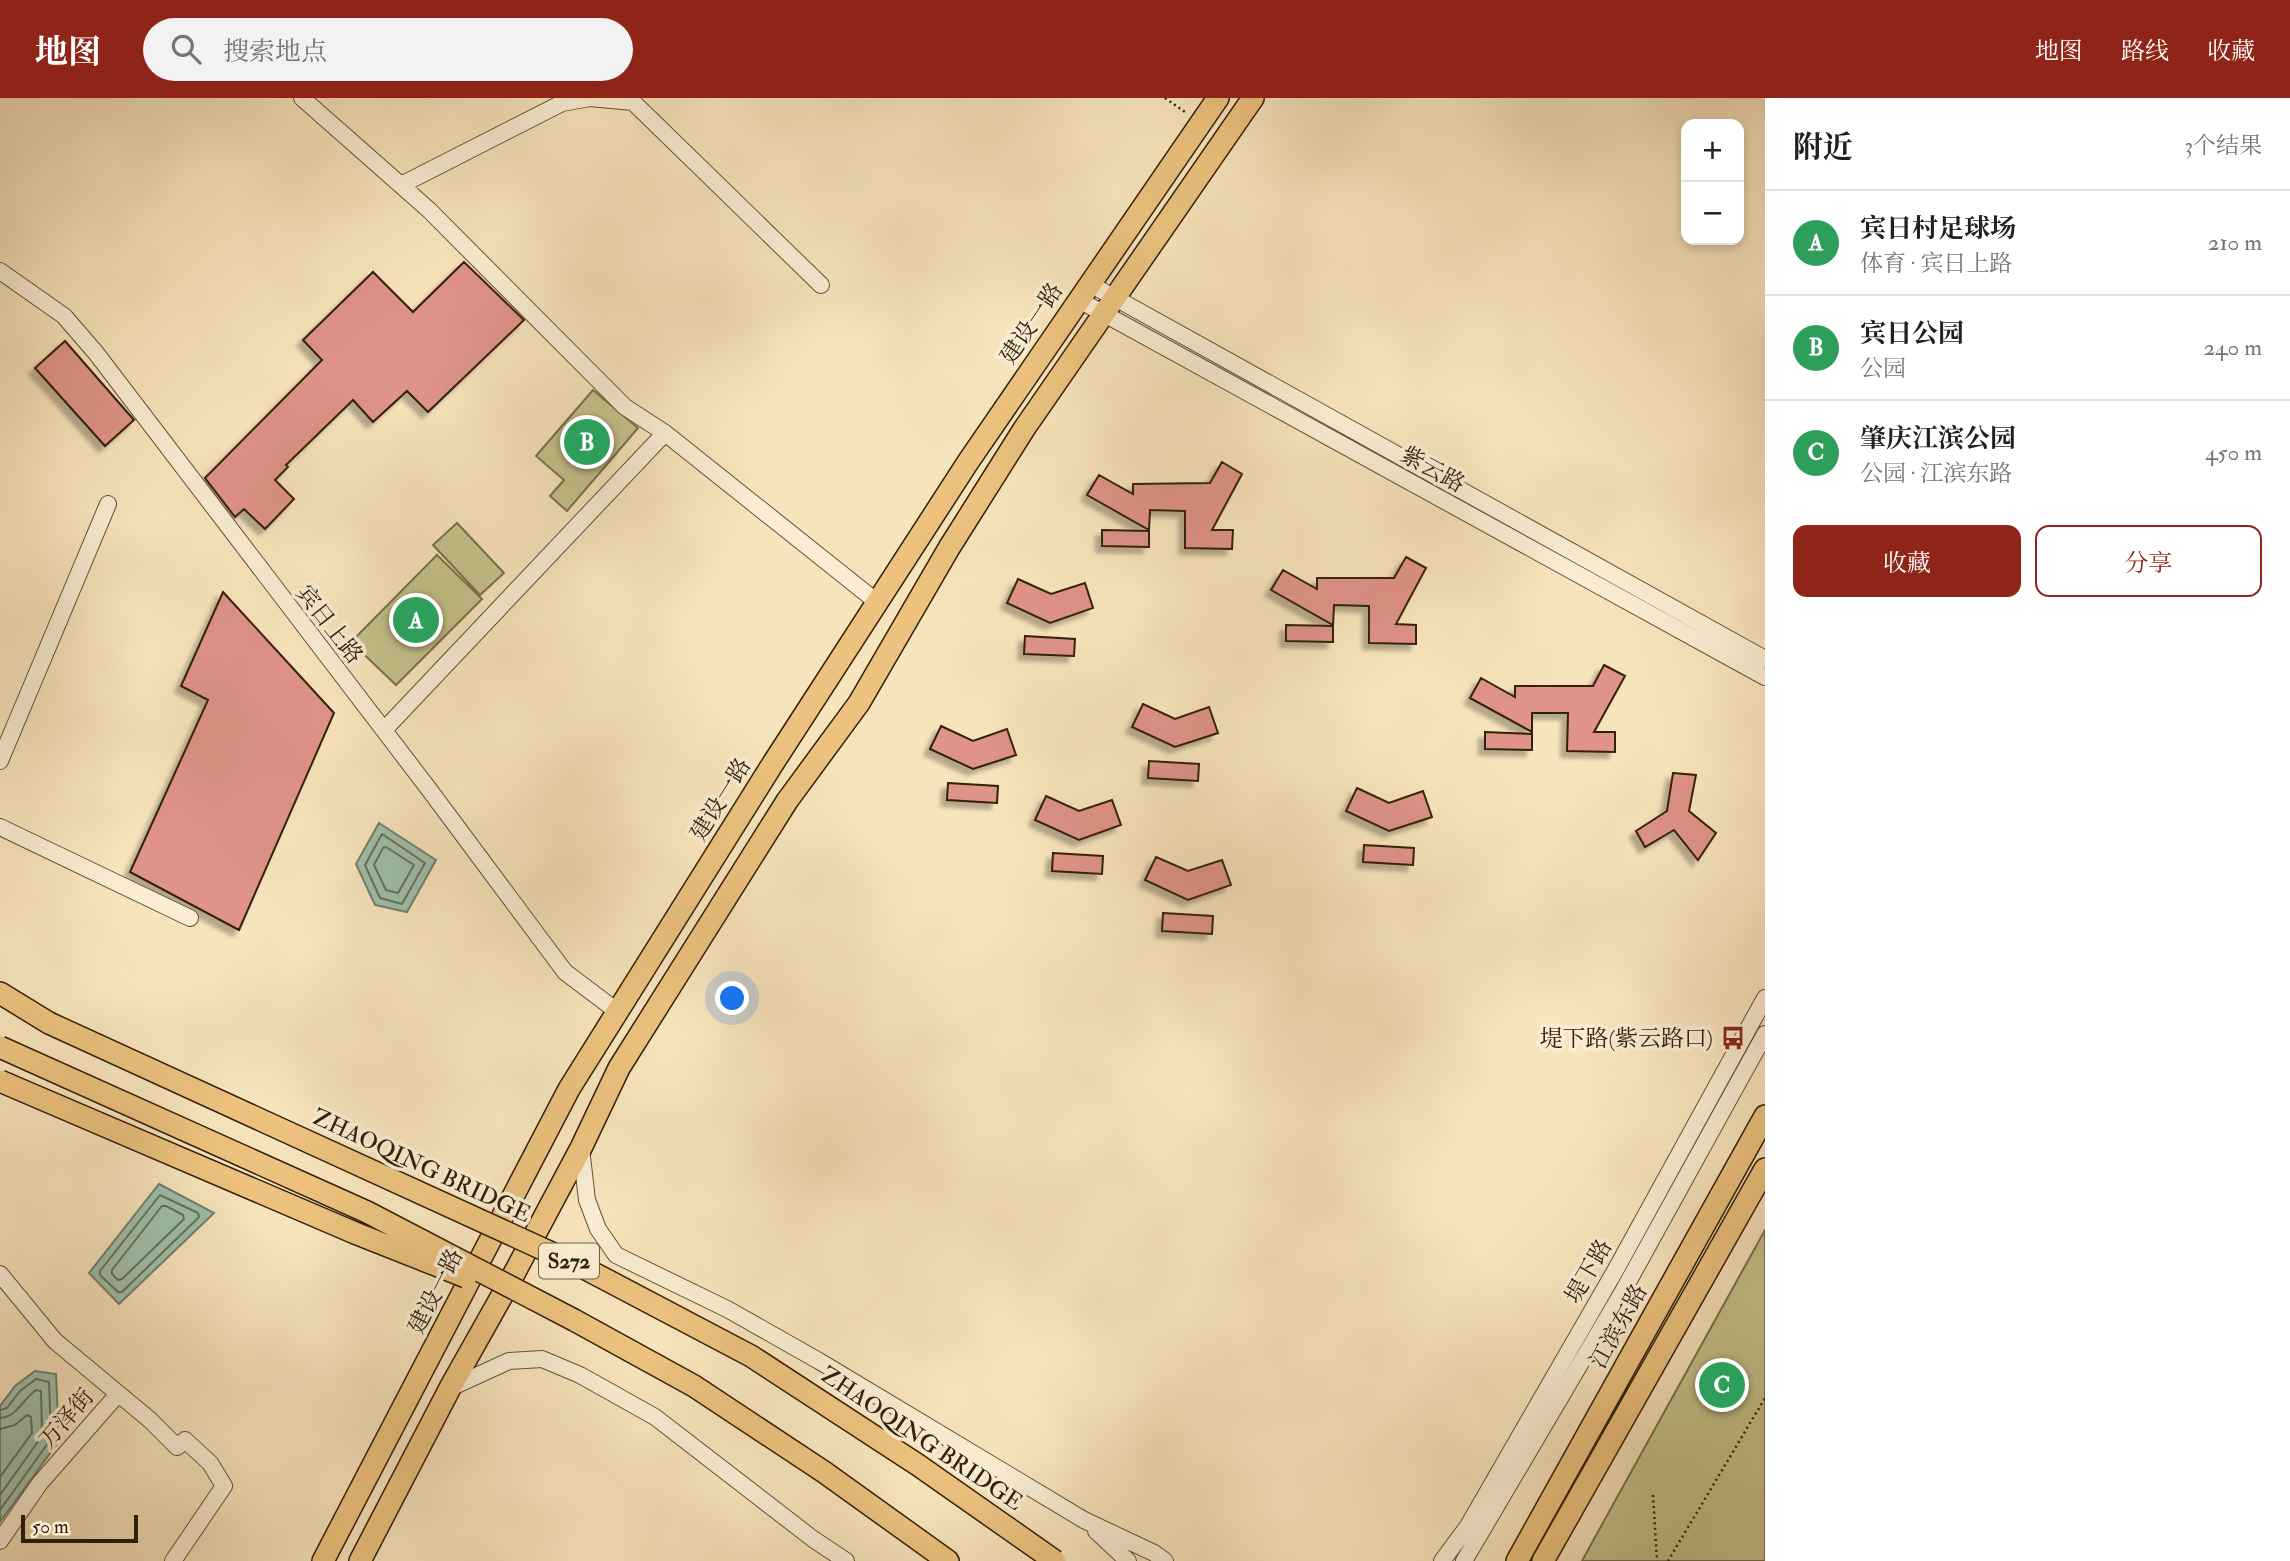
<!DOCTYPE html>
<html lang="zh">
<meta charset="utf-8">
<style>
:root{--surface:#fff;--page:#f2f2f2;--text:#202124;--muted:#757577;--line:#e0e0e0;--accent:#8f2418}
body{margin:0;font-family:"IM FELL Double Pica","Noto Serif SC",serif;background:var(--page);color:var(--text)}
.controls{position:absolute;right:21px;top:21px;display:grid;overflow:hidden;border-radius:14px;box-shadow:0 4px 10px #0003}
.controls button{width:63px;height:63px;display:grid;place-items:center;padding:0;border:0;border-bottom:2px solid var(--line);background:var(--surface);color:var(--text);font:35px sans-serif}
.scale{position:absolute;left:21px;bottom:18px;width:117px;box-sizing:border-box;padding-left:7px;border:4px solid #30200a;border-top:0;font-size:19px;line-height:24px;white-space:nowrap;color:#30200a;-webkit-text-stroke:5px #faedd3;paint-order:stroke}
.you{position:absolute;left:733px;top:901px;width:24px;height:24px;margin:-18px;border:5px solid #fff;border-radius:50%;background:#1a73e8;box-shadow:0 0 0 10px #1a73e833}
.badge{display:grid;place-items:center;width:46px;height:46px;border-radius:50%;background:var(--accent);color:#fff;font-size:23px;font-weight:700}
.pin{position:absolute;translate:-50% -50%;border:4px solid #fff;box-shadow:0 2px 7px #0006}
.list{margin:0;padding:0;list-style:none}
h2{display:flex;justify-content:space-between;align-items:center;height:91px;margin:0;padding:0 28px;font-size:30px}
h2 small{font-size:23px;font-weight:400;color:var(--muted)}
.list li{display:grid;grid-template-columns:46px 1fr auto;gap:21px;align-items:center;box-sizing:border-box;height:105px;padding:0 28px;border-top:2px solid var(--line)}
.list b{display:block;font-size:26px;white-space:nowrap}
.list p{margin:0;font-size:23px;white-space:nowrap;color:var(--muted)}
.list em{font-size:23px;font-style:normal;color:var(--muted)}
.actions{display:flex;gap:14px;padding:21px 28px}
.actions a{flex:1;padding:16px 0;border:2px solid var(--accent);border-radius:14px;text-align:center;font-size:24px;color:var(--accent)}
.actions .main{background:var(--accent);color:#fff}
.icon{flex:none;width:38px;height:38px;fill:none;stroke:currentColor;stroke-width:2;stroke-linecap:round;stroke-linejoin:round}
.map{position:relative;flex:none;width:1765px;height:1463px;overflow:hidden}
header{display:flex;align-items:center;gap:42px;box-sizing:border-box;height:98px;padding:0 35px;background:var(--accent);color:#fff}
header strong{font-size:33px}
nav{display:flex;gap:38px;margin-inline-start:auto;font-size:24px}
.search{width:490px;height:63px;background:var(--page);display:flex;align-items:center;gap:18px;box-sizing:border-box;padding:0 24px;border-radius:38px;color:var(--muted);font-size:26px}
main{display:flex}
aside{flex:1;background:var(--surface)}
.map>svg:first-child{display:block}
</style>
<header>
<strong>地图</strong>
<div class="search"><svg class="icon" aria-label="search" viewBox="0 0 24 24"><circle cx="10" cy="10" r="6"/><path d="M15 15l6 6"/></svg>搜索地点</div>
<nav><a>地图</a><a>路线</a><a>收藏</a></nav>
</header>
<main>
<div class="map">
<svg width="1765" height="1463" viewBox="0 0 1765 1463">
<defs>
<filter id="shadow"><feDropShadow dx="-6" dy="6" stdDeviation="2" flood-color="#0004"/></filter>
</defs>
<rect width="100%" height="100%" fill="#f8e4bc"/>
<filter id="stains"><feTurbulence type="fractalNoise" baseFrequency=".00286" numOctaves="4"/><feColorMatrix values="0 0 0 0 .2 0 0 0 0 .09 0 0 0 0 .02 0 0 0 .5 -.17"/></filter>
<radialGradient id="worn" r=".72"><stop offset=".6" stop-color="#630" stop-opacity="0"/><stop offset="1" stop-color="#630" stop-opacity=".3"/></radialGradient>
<path fill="#c5c28b" stroke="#7a714a" stroke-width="2" d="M593,292l45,38 -71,83 -17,-15 14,-16 -28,-24z
M457,425l47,50 -24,22 -47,-50z
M437,457l45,44 -86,86 -45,-43z
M1765,1132v331h-183l12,-22z"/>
<path fill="#9ebfac" stroke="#727f6b" stroke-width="2" d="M379,725l57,37 -29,52 -32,-7 -19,-41z
M159,1086l55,29 -95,91 -30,-31z
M35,1273l21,3 3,67 -59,81v-116l15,-20z"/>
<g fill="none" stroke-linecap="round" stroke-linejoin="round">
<path stroke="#67705b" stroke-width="2" d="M382,736l43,29 -23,41 -22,-6 -15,-33z
M386,749l28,18 -16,28 -12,-3 -12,-25 9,-17z
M160,1097l38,18 1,4 -77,75h-4l-18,-17v-4z
M162,1108h4l17,9 1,4 -62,60 -4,1 -6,-6v-4z
M0,1312l7,-2 13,-17 16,-12 13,3 2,57 -51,71
M0,1320c17,-1 23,-19 36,-28l5,1 1,45 -42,59
M0,1331l15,-4 12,-10 4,2 1,16 -32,44"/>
</g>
<path fill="#e09388" stroke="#30200a" stroke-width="2" filter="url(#shadow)" d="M464,164l60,58 -96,92 -21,-21 -34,31 -20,-22 -67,65 2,2 -13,13 19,19 -29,30 -21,-20 -9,8 -30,-39 117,-118 -19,-20 70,-68 40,40z
M65,243l69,79 -29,26 -70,-78z
M1222,364l20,12 -30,56h21l-1,19 -47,-1v-37l-35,-1 -1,20 -62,-35 12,-20 34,19v-10l77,-1z
M1102,432l47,1v16l-47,-1z
M1406,459l20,11 -30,56 20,1v19l-47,-1v-37l-35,-1 -1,20 -62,-35 12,-20 34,19v-11h77z
M1018,481l33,15 34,-11 8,25 -43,15 -43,-20z
M223,494l111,121 -95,217 -109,-58 78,-172 -27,-14z
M1286,527l47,1v16l-47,-1z
M1025,538l50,3 -1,17 -50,-2z
M1604,567l21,11 -31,56h21v20l-48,-1 1,-38h-36v19l-62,-34 11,-20 34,19v-11h78z
M1143,606l32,15 34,-12 9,26 -43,14 -43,-20z
M941,628l32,15 34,-12 9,26 -43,14 -43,-20z
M1485,634l47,2v16l-47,-1z
M1149,663l50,3 -1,17 -50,-3z
M1673,675l23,2 -7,36 27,22 -18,27 -24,-30 -29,17 -9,-16 31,-20z
M948,685l50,3 -1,17 -50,-3z
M1357,690l32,15 34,-12 9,26 -43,14 -43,-20z
M1046,698l33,15 33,-11 9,25 -42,15 -44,-20z
M1364,747l50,3 -1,17 -50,-3z
M1053,755l50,3 -1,18 -50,-3z
M1156,759l32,14 34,-11 9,25 -43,15 -43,-20z
M1163,815l50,3 -1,18 -50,-3z"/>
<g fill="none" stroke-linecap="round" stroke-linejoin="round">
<g stroke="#625136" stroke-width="18">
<path id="minor" d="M302,0l127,112 196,197 40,26 212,169
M401,87l161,-82 28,-5 43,4 188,183
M0,173l64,45 32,37 332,435 137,184 53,40
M1090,186l675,375
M1079,202l686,377
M384,632l281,-297
M0,663l108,-257
M0,729l190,91
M581,1050l6,52 11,29 18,26 111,54 92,52 265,159 70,33 11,8
M0,1176l55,67 95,79 27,27 8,-7 25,23 14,23 -51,75
M450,1290l59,-27 33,-2 38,16 75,42 158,122 33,22
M1096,1433l32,30
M0,1443l40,-58 78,-89
M1442,1463l26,-35 147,-255 150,-273
M1464,1463l158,-268 143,-259"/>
</g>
<g stroke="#30200a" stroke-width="24">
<path id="major" d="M0,895l49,30
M574,1222l120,66 130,86 124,89
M323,1463l246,-472 203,-324 196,-303 250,-364
M360,1463l90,-173 58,-103 73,-137 38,-80 168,-267 72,-98 90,-155 75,-119 229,-331
M1517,1463l248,-445
M1543,1463l222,-392"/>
</g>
<path stroke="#30200a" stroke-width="2.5" stroke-dasharray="2 3.5" stroke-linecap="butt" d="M1165,0l20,14
M1653,1397l4,66
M1668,1463l97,-163"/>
<use href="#minor" stroke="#faedd3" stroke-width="16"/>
<use href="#major" stroke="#ecc27e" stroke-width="21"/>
<g stroke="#30200a" stroke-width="24" stroke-linecap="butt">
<path id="major-bridge" d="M49,925l533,244 169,89 167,109 137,96
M0,949l367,165 207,108
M0,983l355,152 111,44"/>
</g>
<use href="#major-bridge" stroke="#ecc27e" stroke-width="21"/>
</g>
<defs>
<g id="bus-bare" transform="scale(1.89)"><path d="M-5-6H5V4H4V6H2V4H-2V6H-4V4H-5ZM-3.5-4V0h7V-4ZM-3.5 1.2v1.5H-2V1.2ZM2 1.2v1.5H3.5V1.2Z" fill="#8f2418" stroke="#faedd3" stroke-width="2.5" paint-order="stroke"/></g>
</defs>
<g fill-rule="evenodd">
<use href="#bus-bare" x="1733" y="940"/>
</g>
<g text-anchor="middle" stroke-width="7" stroke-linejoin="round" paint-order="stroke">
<rect fill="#faedd3" stroke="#6d5e46" stroke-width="2" x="539" y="1145.5" width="60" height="35" rx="5"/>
<g font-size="21" font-weight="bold" fill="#30200a">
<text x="569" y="1170">S272</text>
</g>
<g font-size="23" fill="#30200a" stroke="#faedd3">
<text transform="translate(1031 225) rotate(-56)" y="8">建设一路</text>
<text transform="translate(1433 371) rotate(29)" y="8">紫云路</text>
<text transform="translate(330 526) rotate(52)" y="8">宾日上路</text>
<text transform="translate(720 701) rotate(-58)" y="8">建设一路</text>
<text transform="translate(422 1067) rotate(25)" y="8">ZHAOQING BRIDGE</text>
<text transform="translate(1588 1173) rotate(-60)" y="8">堤下路</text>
<text transform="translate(435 1193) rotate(-63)" y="8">建设一路</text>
<text transform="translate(1618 1228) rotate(-61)" y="8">江滨东路</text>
<text transform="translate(66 1320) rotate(-49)" y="8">万泽街</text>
<text transform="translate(922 1340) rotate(34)" y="8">ZHAOQING BRIDGE</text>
</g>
<g font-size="23" fill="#30200a" stroke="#faedd3" text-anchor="end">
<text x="1713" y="948">堤下路(紫云路口)</text>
</g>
</g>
<rect width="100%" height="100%" filter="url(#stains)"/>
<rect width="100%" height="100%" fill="url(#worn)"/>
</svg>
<div class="controls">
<button>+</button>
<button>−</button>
</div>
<div class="scale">50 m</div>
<div class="you"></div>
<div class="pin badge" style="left:416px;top:522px;background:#2e9e5b">A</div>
<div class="pin badge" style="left:587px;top:344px;background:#2e9e5b">B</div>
<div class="pin badge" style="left:1722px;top:1287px;background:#2e9e5b">C</div>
</div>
<aside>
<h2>附近<small>3个结果</small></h2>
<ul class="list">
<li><span class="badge" style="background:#2e9e5b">A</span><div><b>宾日村足球场</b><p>体育 · 宾日上路</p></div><em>210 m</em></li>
<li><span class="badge" style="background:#2e9e5b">B</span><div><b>宾日公园</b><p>公园</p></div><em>240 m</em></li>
<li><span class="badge" style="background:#2e9e5b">C</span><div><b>肇庆江滨公园</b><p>公园 · 江滨东路</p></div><em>450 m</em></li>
</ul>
<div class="actions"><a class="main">收藏</a><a>分享</a></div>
</aside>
</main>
